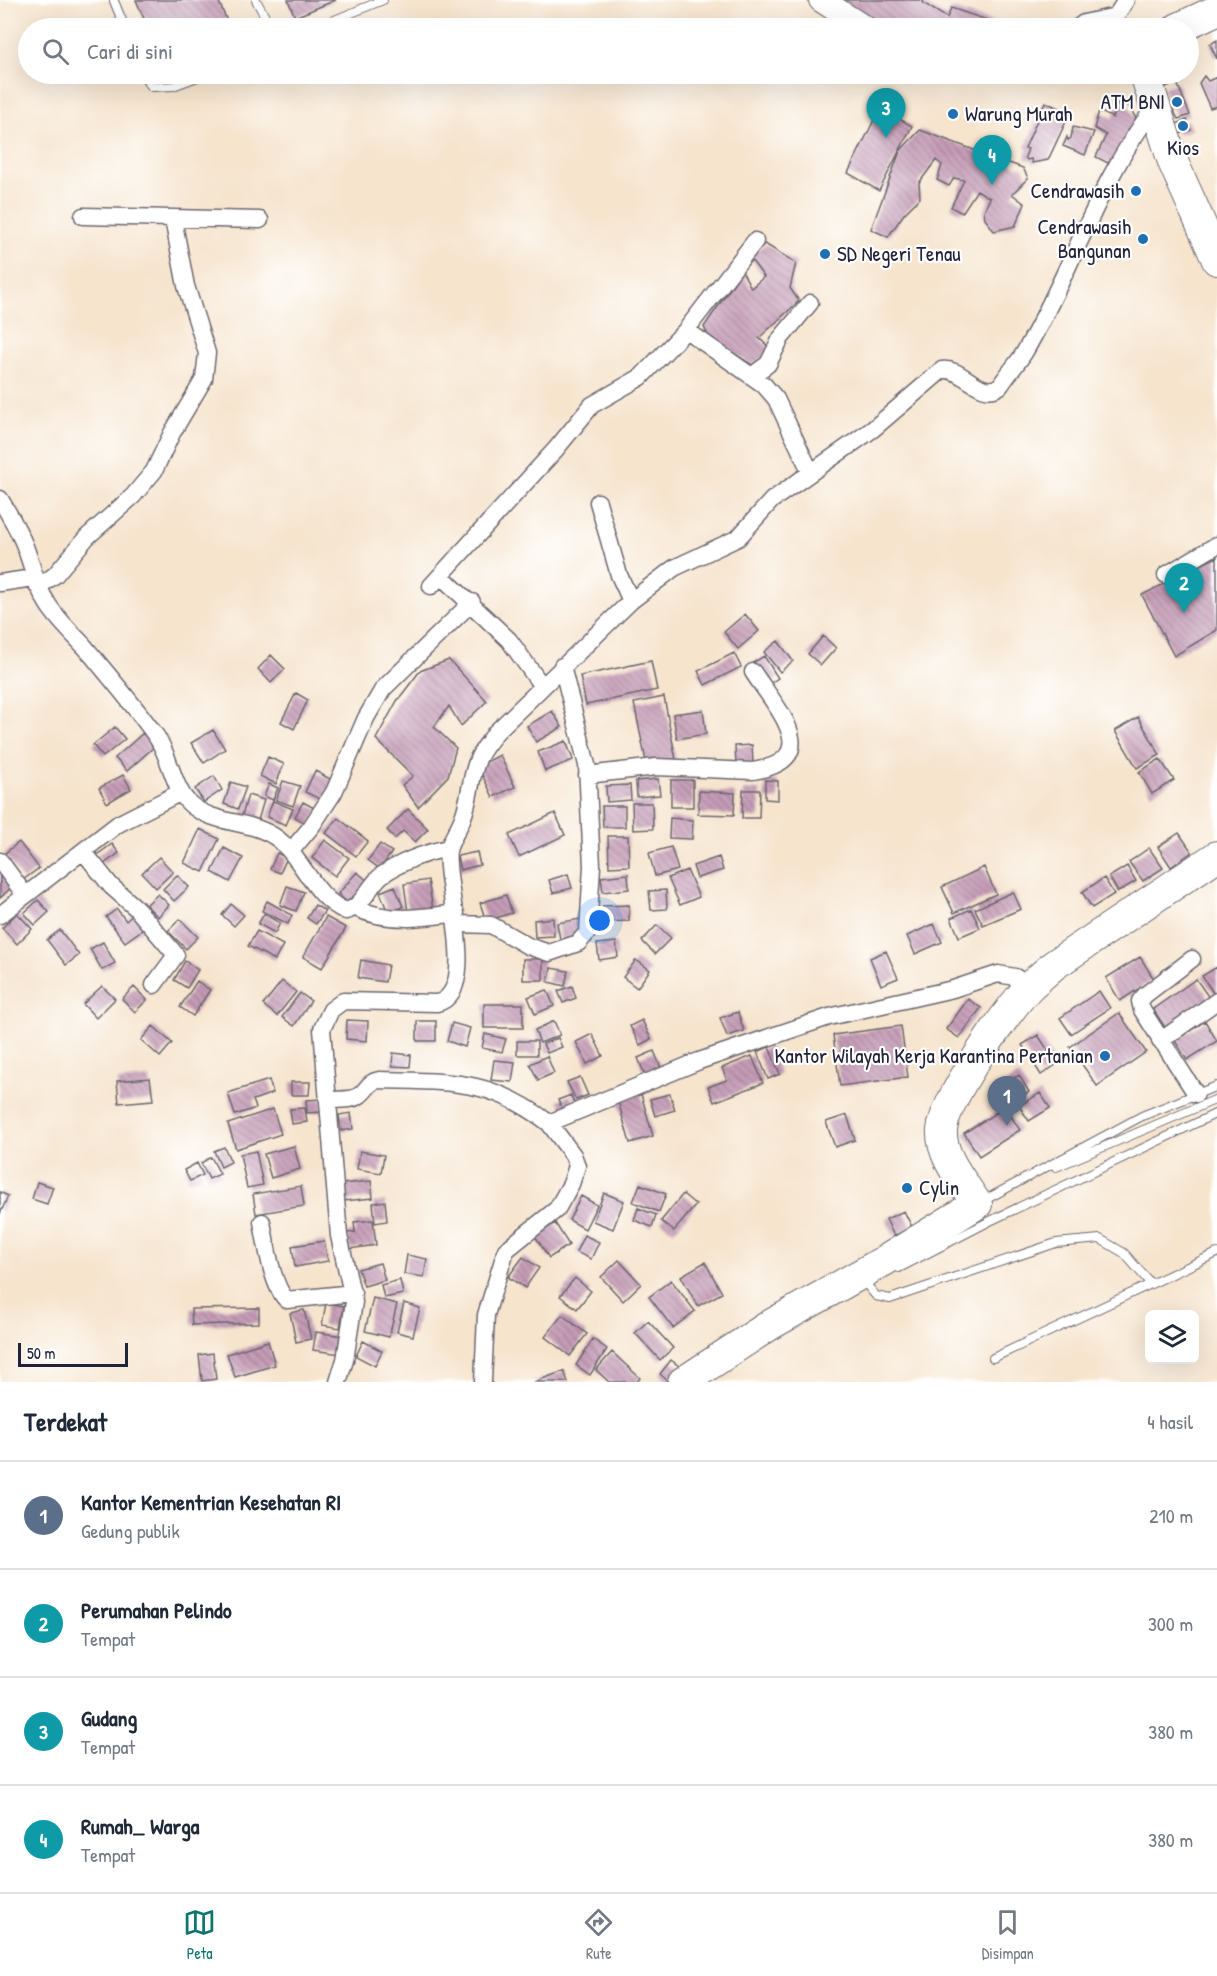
<!DOCTYPE html>
<html lang="id">
<style>
:root{--surface:#fff;--page:#f6f6f7;--text:#1f2937;--muted:#747a83;--line:#e0e1e3;--accent:#0f766e}
body{margin:0;font-family:"Patrick Hand",sans-serif;background:var(--page);color:var(--text)}
.controls{position:absolute;right:18px;bottom:18px;display:grid;overflow:hidden;border-radius:9px;box-shadow:0 6px 24px #0002}
.controls button{width:54px;height:54px;display:grid;place-items:center;padding:0;border:0;border-bottom:2px solid var(--line);background:var(--surface);color:var(--text);font:30px sans-serif}
.scale{position:absolute;left:18px;bottom:15px;width:110px;box-sizing:border-box;padding-left:6px;border:3px solid #22223b;border-top:0;font-size:16px;line-height:21px;white-space:nowrap;color:#22223b;-webkit-text-stroke:4px #fff;paint-order:stroke}
.you{position:absolute;left:600px;top:921px;width:21px;height:21px;margin:-15px;border:4px solid #fff;border-radius:50%;background:#1a73e8;box-shadow:0 0 0 9px #1a73e833}
.badge{display:grid;place-items:center;width:39px;height:39px;border-radius:50%;background:var(--accent);color:#fff;font-size:20px;font-weight:700}
.pin{position:absolute;translate:-50% -50px;filter:drop-shadow(0 2px 3px #0008)}
.pin::after{content:'';position:absolute;top:32px;width:21px;height:18px;background:inherit;clip-path:polygon(0 0,100% 0,50% 100%)}
.list{margin:0;padding:0;list-style:none}
h2{display:flex;justify-content:space-between;align-items:center;height:78px;margin:0;padding:0 24px;font-size:26px}
h2 small{font-size:20px;font-weight:400;color:var(--muted)}
.list li{display:grid;grid-template-columns:39px 1fr auto;gap:18px;align-items:center;box-sizing:border-box;height:108px;padding:0 24px;border-top:2px solid var(--line)}
.list b{display:block;font-size:22px;white-space:nowrap}
.list p{margin:0;font-size:20px;white-space:nowrap;color:var(--muted)}
.list em{font-size:20px;font-style:normal;color:var(--muted)}
.icon{flex:none;width:33px;height:33px;fill:none;stroke:currentColor;stroke-width:2;stroke-linecap:round;stroke-linejoin:round}
.map{position:relative;flex:none;width:1217px;height:1382px;overflow:hidden}
.search{position:absolute;background:var(--surface);box-shadow:0 6px 24px #0002;left:18px;right:18px;top:18px;height:66px;display:flex;align-items:center;gap:15px;box-sizing:border-box;padding:0 21px;border-radius:33px;color:var(--muted);font-size:22px}
.sheet{height:510px;background:var(--surface)}
nav{display:flex;justify-content:space-around;align-items:center;box-sizing:border-box;height:84px;border-top:2px solid var(--line);background:var(--surface);font-size:16px;color:var(--muted)}
nav a{display:grid;justify-items:center;gap:3px}
nav .on{color:var(--accent)}
.map>svg:first-child{display:block}
</style>
<div class="map">
<svg width="1217" height="1382" viewBox="0 0 1217 1382">
<defs>
<pattern id="building-back-hatch" width="6" height="6" patternUnits="userSpaceOnUse" patternTransform="scale(1.5)"><rect width="6" height="6" fill="#c69cb7"/><path d="M-1 5l2 2M0 0l6 6M5-1l2 2" fill="none" stroke="#a07f96"/></pattern>
</defs>
<rect width="100%" height="100%" fill="#fff"/>
<filter id="ink" filterUnits="userSpaceOnUse"><feTurbulence type="fractalNoise" baseFrequency=".0167" numOctaves="2"/><feDisplacementMap in="SourceGraphic" scale="12" xChannelSelector="R" yChannelSelector="G"/><feConvolveMatrix kernelMatrix="1 2 1 2 8 2 1 2 1" color-interpolation-filters="sRGB"/></filter>
<filter id="wash" filterUnits="userSpaceOnUse"><feTurbulence type="fractalNoise" baseFrequency=".008" numOctaves="4" result="noise"/><feDisplacementMap in="SourceGraphic" scale="24" xChannelSelector="R" yChannelSelector="G"/><feGaussianBlur stdDeviation="1.35" result="paint"/><feColorMatrix in="noise" values="0 0 0 0 0 0 0 0 0 0 0 0 0 0 0 0 0 1.4 0 .05"/><feComposite in="paint" operator="in"/></filter>
<g filter="url(#wash)">
<rect width="100%" height="100%" fill="#f6e4cd"/>
<g id="blocks">
<path fill="url(#building-back-hatch)" d="M136,0h82l12,28h-82z
M288,0h48l-41,17z
M844,0h80l-1,3 24,15 4,-10 48,16 -1,4h-118l-39,-24z
M1217,40v19l-7,-15z
M1204,76l4,5 9,-4v29l-7,2 -11,-25z
M1177,83l13,32 -12,4 -16,-31z
M1045,102l25,11 -22,47 -16,3 -1,-4 -4,1 -2,-3 3,-8 -3,-1z
M1118,103l10,2 9,15 -23,46 -18,-9 10,-22 -12,-7 5,-17 14,7z
M880,108l32,18 -33,65 -31,-18z
M1187,120l4,10 -14,5 -1,-11z
M1073,127l21,5 -9,23 -22,-9 4,-9 1,3 3,-2z
M920,130l103,38 5,10 -16,16 13,10 -10,22 -21,5 -9,-12 -1,-8 6,-13 -13,-8 -15,23 -11,-6 13,-27 -10,-2 -5,8 -12,-6 5,-15 -6,-5 -17,23 1,15 -16,16 -16,23 -17,-8 29,-78z
M765,244l31,19 -6,25 9,13 -40,37 14,13 -21,14 -43,-28 -5,-10 38,-56 9,17 13,-11 -15,-20z
M1217,557v73l-43,26 -32,-61z
M745,614l14,17 -21,18 -14,-17z
M823,636l13,12 -15,17 -13,-11z
M778,641l15,20 -13,11 -16,-20z
M734,653l7,14 -36,18 -7,-14z
M271,655l14,14 -14,14 -13,-14z
M764,656l14,22 -13,9 -14,-23z
M449,660l38,41 -26,25 -12,-20 -15,21 22,21 -8,28 -30,31 -16,-22 11,-9 -37,-37 21,-38 23,-30z
M651,661l6,29 -71,15 -6,-29z
M296,693l12,7 -14,29 -13,-7z
M664,697l12,63 -29,6 -13,-63z
M703,710l3,24 -29,5 -4,-25z
M552,711l10,16 -26,15 -9,-16z
M1138,717l22,38 -23,13 -22,-37z
M115,727l10,12 -22,18 -10,-12z
M213,730l12,19 -21,14 -13,-20z
M143,733l12,13 -28,25 -12,-13z
M566,741l7,19 -28,11 -7,-19z
M752,745l1,19h-17l-1,-18z
M500,755l15,32 -22,10 -15,-31z
M268,757l16,7 -8,20 -16,-8z
M1160,759l14,21 -22,14 -13,-22z
M315,771l19,10 -10,20 -19,-9z
M123,775l8,14 -24,14 -8,-15z
M214,776l8,14 -18,12 -9,-13z
M658,779l2,16 -23,2 -1,-16z
M671,780h22v27h-22z
M765,780l13,1v19l-13,-1z
M283,781l17,5 -7,20 -17,-6z
M231,782l15,5 -8,22 -14,-5z
M269,784l9,4 -5,12 -9,-4z
M630,785l1,15 -24,2 -1,-16z
M743,790h17l-1,28h-17z
M699,791l36,2 -1,22 -36,-1z
M248,795l16,5 -7,24 -16,-5z
M273,801l20,8 -7,16 -19,-8z
M303,802l15,8 -8,16 -15,-9z
M632,803h20l1,26 -20,1z
M602,806h23v21h-22z
M408,809l20,20 -13,13 -12,-11 -8,8 -8,-9z
M555,813l10,22 -46,22 -10,-22z
M338,818l30,23 -12,15 -30,-23z
M670,818l23,2 -1,19 -23,-1z
M200,829l19,10 -16,33 -19,-9z
M1179,833l13,19 -21,15 -13,-20z
M608,836h20l1,30 -20,1z
M325,840l24,18 -14,18 -23,-18z
M19,842l20,26 -16,12 -19,-26z
M112,844l7,9 -15,11 -7,-9z
M380,844l12,8 -12,17 -12,-9z
M671,847l7,23 -23,6 -6,-23z
M224,848l19,10 -13,24 -18,-10z
M1149,848l14,20 -20,13 -14,-19z
M477,852l3,13 -20,5 -3,-14z
M277,853l10,5 -7,15 -10,-4z
M159,857l14,15 -17,16 -14,-15z
M719,857l4,13 -26,8 -4,-12z
M1127,866l9,15 -18,11 -9,-15z
M984,867l12,27 -42,19 -12,-26z
M0,870l14,15 -14,13z
M687,870l12,27 -19,8 -12,-27z
M357,872l12,10 -19,23 -12,-11z
M568,874l4,14 -19,5 -4,-13z
M628,874l1,15 -26,3 -2,-15z
M177,875l12,12 -15,14 -11,-12z
M1104,878l10,16 -22,14 -10,-16z
M428,880l5,29 -25,3 -4,-28z
M287,886l17,6 -8,19 -16,-6z
M395,886l8,21 -15,6 -8,-21z
M666,890l1,19 -16,1 -2,-19z
M1013,892l8,17 -38,16 -8,-16z
M158,894l11,11 -11,12 -12,-12z
M506,895l6,18 -26,8 -6,-18z
M38,900l11,12 -14,13 -11,-12z
M267,901l25,14 -4,9 -26,-13z
M231,904l13,11 -10,11 -12,-11z
M315,905l10,6 -9,13 -9,-6z
M629,905v16l-25,1 -1,-16z
M117,909l9,12 9,-8 11,14 -21,15 -19,-25z
M971,909l9,19 -21,9 -8,-19z
M17,913l15,16 -15,15 -15,-16z
M264,914l16,9 -5,10 -17,-9z
M326,917l20,11 -24,40 -19,-11z
M553,918l1,18 -19,1 -1,-17z
M180,919l18,18 -12,12 -18,-18z
M580,919l3,15 -23,5 -3,-16z
M934,924l8,18 -27,12 -8,-18z
M657,925l14,13 -16,16 -13,-13z
M60,930l19,25 -13,10 -19,-25z
M257,931l26,14 -8,15 -27,-14z
M103,942l12,21 -13,7 -12,-21z
M616,942l2,15 -19,3 -2,-16z
M886,951l12,27 -17,7 -11,-27z
M1140,957l14,22 -34,22 -14,-23z
M523,959h20v21h-20z
M361,960l27,5 -3,17 -27,-4z
M636,960l14,10 -13,18 -14,-11z
M185,961l13,9 -11,18 -13,-8z
M1217,967v26l-3,1 -12,-18z
M551,968l17,3 -3,15 -17,-4z
M1196,979l14,20 -44,30 -13,-20z
M197,981l13,9 -17,26 -13,-9z
M282,981l14,11 -19,24 -14,-11z
M102,986l13,13 -19,19 -13,-14z
M572,986l4,12 -13,5 -5,-12z
M134,987l13,13 -12,12 -13,-13z
M547,990l7,16 -19,8 -7,-17z
M1099,991l11,17 -39,26 -11,-16z
M300,993l11,8 -17,25 -12,-9z
M968,999l13,9 -22,30 -13,-9z
M484,1004h39v24h-39z
M738,1012l6,19 -17,5 -7,-18z
M1119,1013l27,39 -49,34 -27,-39z
M347,1020l21,1 -1,20 -21,-2z
M642,1020l9,19 -11,6 -10,-19z
M417,1021h19v20h-19z
M554,1021l6,14 -20,8 -5,-13z
M1205,1021l12,20 -30,19 -12,-19z
M452,1023l18,5 -5,19 -18,-6z
M153,1026l19,17 -12,14 -19,-17z
M901,1026l7,51 -68,9 -7,-51z
M485,1034l21,5 -4,13 -20,-4z
M592,1034l11,22 -16,8 -11,-22z
M1038,1035l19,29 -16,11 -19,-30z
M558,1038l4,9 -15,6 -4,-9z
M517,1041h20v14h-20z
M769,1047l11,27 -12,5 -11,-27z
M654,1051l7,17 -16,7 -7,-17z
M393,1053l18,2 -1,12 -18,-1z
M547,1056l7,17 -16,7 -8,-16z
M752,1056l11,27 -49,19 -6,-15 19,-7 -5,-12z
M494,1060l21,2 -3,20 -21,-2z
M1019,1075l10,17 -15,9 -10,-17z
M580,1077l8,18 -12,5 -9,-18z
M150,1078l3,22 -34,3 -2,-22z
M269,1080l4,13 -20,7 3,8 -21,7 -7,-22z
M291,1082h19l-1,13h-18z
M1040,1093l10,15 -21,13 -10,-15z
M641,1094l12,42 -23,7 -12,-42z
M670,1094l5,16 -20,6 -5,-17z
M571,1095l5,14 -12,5 -6,-14z
M322,1099l1,13 -16,1 -1,-13z
M1005,1107l15,23 -41,26 -15,-23z
M305,1108l2,14 -15,2 -2,-15z
M273,1109l8,25 -45,15 -8,-25z
M351,1113l2,16 -12,2 -2,-16z
M847,1115l8,25 -20,7 -9,-25z
M294,1146l6,23 -29,9 -7,-24z
M224,1147l7,15 -10,5 -7,-16z
M256,1151l7,34 -16,3 -7,-34z
M360,1151l24,4 -3,18 -24,-4z
M211,1157l9,17 -11,5 -8,-16z
M197,1163l6,12 -13,6 -6,-11z
M371,1181l2,17 -29,3 -2,-17z
M37,1182l16,5 -6,17 -15,-5z
M640,1184l26,10 -7,18 -26,-10z
M301,1186l3,20 -48,8 -3,-20z
M0,1192l8,4 -8,18z
M604,1193l20,8 -11,28 -20,-8z
M683,1194l13,11 -22,26 -13,-10z
M581,1196l16,9 -12,24 -16,-9z
M385,1201l2,20 -12,2 -2,-20z
M638,1208l18,7 -4,12 -18,-7z
M904,1211l8,16 -18,9 -8,-17z
M373,1220l3,25 -27,4 -2,-16 8,-1 -1,-10z
M555,1223l14,22 -20,13 -14,-22z
M584,1235l15,7 -8,17 -15,-7z
M324,1241l4,20 -33,6 -3,-21z
M407,1255l20,4 -3,18 -20,-3z
M523,1257l16,11 -14,20 -17,-11z
M619,1260l22,24 -18,17 -22,-24z
M705,1262l17,31 -24,13 -17,-30z
M380,1263l5,17 -21,6 -6,-17z
M575,1278l16,13 -14,18 -17,-13z
M400,1280l3,14 -19,4 -3,-13z
M671,1280l24,31 -22,17 -24,-31z
M373,1298l24,6 -8,33 -24,-6z
M326,1303l18,3 -4,22 -18,-3z
M404,1303l16,5 -7,28 -16,-4z
M259,1308v15l-67,2 -1,-16z
M304,1310l7,29 -15,3 -6,-29z
M562,1315l25,19 -17,22 -25,-19z
M648,1321l25,27 -13,12 -25,-27z
M316,1332l27,4 -2,18 -28,-4z
M593,1339l14,10 -17,26 -14,-10z
M268,1341l7,24 -40,12 -8,-23z
M363,1341l19,10 -7,15 -19,-10z
M612,1352l28,26 -3,4h-28l-13,-12z
M213,1353l3,26 -14,2 -3,-26z
M671,1360l12,9 -14,13 -9,-8z
M564,1371l4,11h-34z"/>
</g>
</g>
<g filter="url(#ink)">
<use href="#blocks" fill-opacity="0" stroke="#6c666e" stroke-width="1.5"/>
<g fill="none" stroke-linecap="round" stroke-linejoin="round">
<g stroke="#6c666e" stroke-width="10">
<path id="lane" d="M256,0l15,28
M114,1l11,27
M315,28l68,-28
M142,74l10,13 21,-1 32,-12
M1056,1167l161,-68
M981,1202l161,-86 75,-30
M899,1268l91,-47 227,-108
M861,1278l15,18 14,3 166,-56 44,-4 24,14 27,31
M993,1358l224,-105"/>
</g>
<g stroke="#6c666e" stroke-width="19">
<path id="street" d="M1077,28l7,-5 32,-7 10,-16
M83,216l177,4
M686,330l69,-89
M753,375l15,-11 13,-26 29,-35
M0,499c10,17 21,34 27,53 7,20 10,36 22,54 10,15 24,28 36,41 24,29 49,58 71,89 14,19 17,53 34,68 25,22 62,15 88,35 25,20 37,60 68,72 17,-4 23,-26 36,-36 20,-14 43,-22 66,-27
M598,502l21,73 12,26
M1166,575l51,-30
M441,576l68,64 33,46
M0,583l33,-5
M431,586l125,-137 36,-44 49,-28 45,-47 78,55 12,14 34,72
M38,587l17,-12 32,-38 46,-41 21,-25 18,-38 32,-54 3,-26 -21,-67 -13,-67
M587,775l69,-8 97,4c73,-12 24,-62 0,-99
M83,851l28,35 25,22 40,47 -22,30
M291,851l20,-24 23,-35 32,-74 17,-29 89,-87
M0,861l25,34
M354,907c31,16 68,11 102,6
M0,915l118,-91 63,-32
M457,924l34,1 37,21 21,7 29,-10 10,-11 4,-66 -5,-101 -25,-99
M1192,959l-47,36 -5,6 2,9 54,84
M1160,1041l57,-40
M330,1100c9,-1 23,1 30,-5 8,-6 8,-13 19,-15 71,2 111,-2 170,43
M262,1222c4,20 10,65 25,78l66,-7
M338,1382l7,-22 9,-58 -15,-66 -17,-207 9,-19 12,-9 94,2c44,-11 6,-121 11,-152 2,-11 11,-22 15,-34 7,-18 7,-39 15,-58 4,-10 12,-18 18,-27l135,-131 43,-33 64,-30 34,-38 101,-71 69,-59c21,-3 38,30 58,16 7,-11 17,-22 24,-33 48,-81 73,-171 131,-246
M483,1382l3,-67 20,-65 51,-41 14,-25 6,-18 -4,-11 -24,-32 150,-62 130,-44 124,-28 45,-15 17,3 15,10"/>
</g>
<g stroke="#6c666e" stroke-width="26">
<path id="secondary" d="M821,0l44,28"/>
</g>
<g stroke="#6c666e" stroke-width="32">
<path id="highway" d="M1178,28l39,-18
M1145,74l28,88 44,98
M683,1382l87,-57 114,-64 93,-57c-13,-21 -37,-48 -35,-74 3,-32 65,-119 88,-144 8,-7 16,-14 24,-21l163,-109"/>
</g>
<use href="#lane" stroke="#fff" stroke-width="8"/>
<use href="#street" stroke="#fff" stroke-width="16"/>
<use href="#secondary" stroke="#fff" stroke-width="24"/>
<use href="#highway" stroke="#fff" stroke-width="30"/>
</g>
</g>
<g fill="#1f6fb2" stroke="#fff" stroke-width="2">
<circle cx="1177" cy="102" r="6"/>
<circle cx="953" cy="114" r="6"/>
<circle cx="1183" cy="126" r="6"/>
<circle cx="1136" cy="191" r="6"/>
<circle cx="1143" cy="239" r="6"/>
<circle cx="825" cy="254" r="6"/>
<circle cx="1105" cy="1056" r="6"/>
<circle cx="907" cy="1188" r="6"/>
</g>
<g text-anchor="middle" stroke-width="4.5" stroke-linejoin="round" paint-order="stroke">
<g font-size="21" fill="#22223b" stroke="#fff" text-anchor="end">
<text x="1165" y="109">ATM BNI</text>
<text x="965" y="121" text-anchor="start">Warung Murah</text>
<text x="1183" y="155" text-anchor="middle">Kios</text>
<text x="1124" y="198">Cendrawasih</text>
<text x="1131" y="234">Cendrawasih<tspan x="1131" dy="24">Bangunan</tspan></text>
<text x="837" y="261" text-anchor="start">SD Negeri Tenau</text>
<text x="1093" y="1063">Kantor Wilayah Kerja Karantina Pertanian</text>
<text x="919" y="1195" text-anchor="start">Cylin</text>
</g>
</g>
</svg>
<div class="controls">
<button><svg class="icon" aria-label="layers" viewBox="0 0 24 24"><path d="M12 4l9 5-9 5-9-5zM3 14l9 5 9-5"/></svg></button>
</div>
<div class="scale">50 m</div>
<div class="you"></div>
<div class="pin badge" style="left:1007px;top:1126px;background:#5c6f8a">1</div>
<div class="pin badge" style="left:1184px;top:613px;background:#0f9aa8">2</div>
<div class="pin badge" style="left:886px;top:138px;background:#0f9aa8">3</div>
<div class="pin badge" style="left:992px;top:185px;background:#0f9aa8">4</div>
<div class="search"><svg class="icon" aria-label="search" viewBox="0 0 24 24"><circle cx="10" cy="10" r="6"/><path d="M15 15l6 6"/></svg>Cari di sini</div>
</div>
<section class="sheet">
<h2>Terdekat<small>4 hasil</small></h2>
<ul class="list">
<li><span class="badge" style="background:#5c6f8a">1</span><div><b>Kantor Kementrian Kesehatan RI</b><p>Gedung publik</p></div><em>210 m</em></li>
<li><span class="badge" style="background:#0f9aa8">2</span><div><b>Perumahan Pelindo</b><p>Tempat</p></div><em>300 m</em></li>
<li><span class="badge" style="background:#0f9aa8">3</span><div><b>Gudang</b><p>Tempat</p></div><em>380 m</em></li>
<li><span class="badge" style="background:#0f9aa8">4</span><div><b>Rumah_ Warga</b><p>Tempat</p></div><em>380 m</em></li>
</ul>
</section>
<nav>
<a class="on"><svg class="icon" aria-label="map" viewBox="0 0 24 24"><path d="M3 6l6-2 6 2 6-2v14l-6 2-6-2-6 2zM9 4v14M15 6v14"/></svg>Peta</a>
<a><svg class="icon" aria-label="directions" viewBox="0 0 24 24"><path d="M12 3l9 9-9 9-9-9zM9 14v-3h6M13 9l2 2-2 2"/></svg>Rute</a>
<a><svg class="icon" aria-label="saved" viewBox="0 0 24 24"><path d="M7 4h10v16l-5-4-5 4z"/></svg>Disimpan</a>
</nav>
